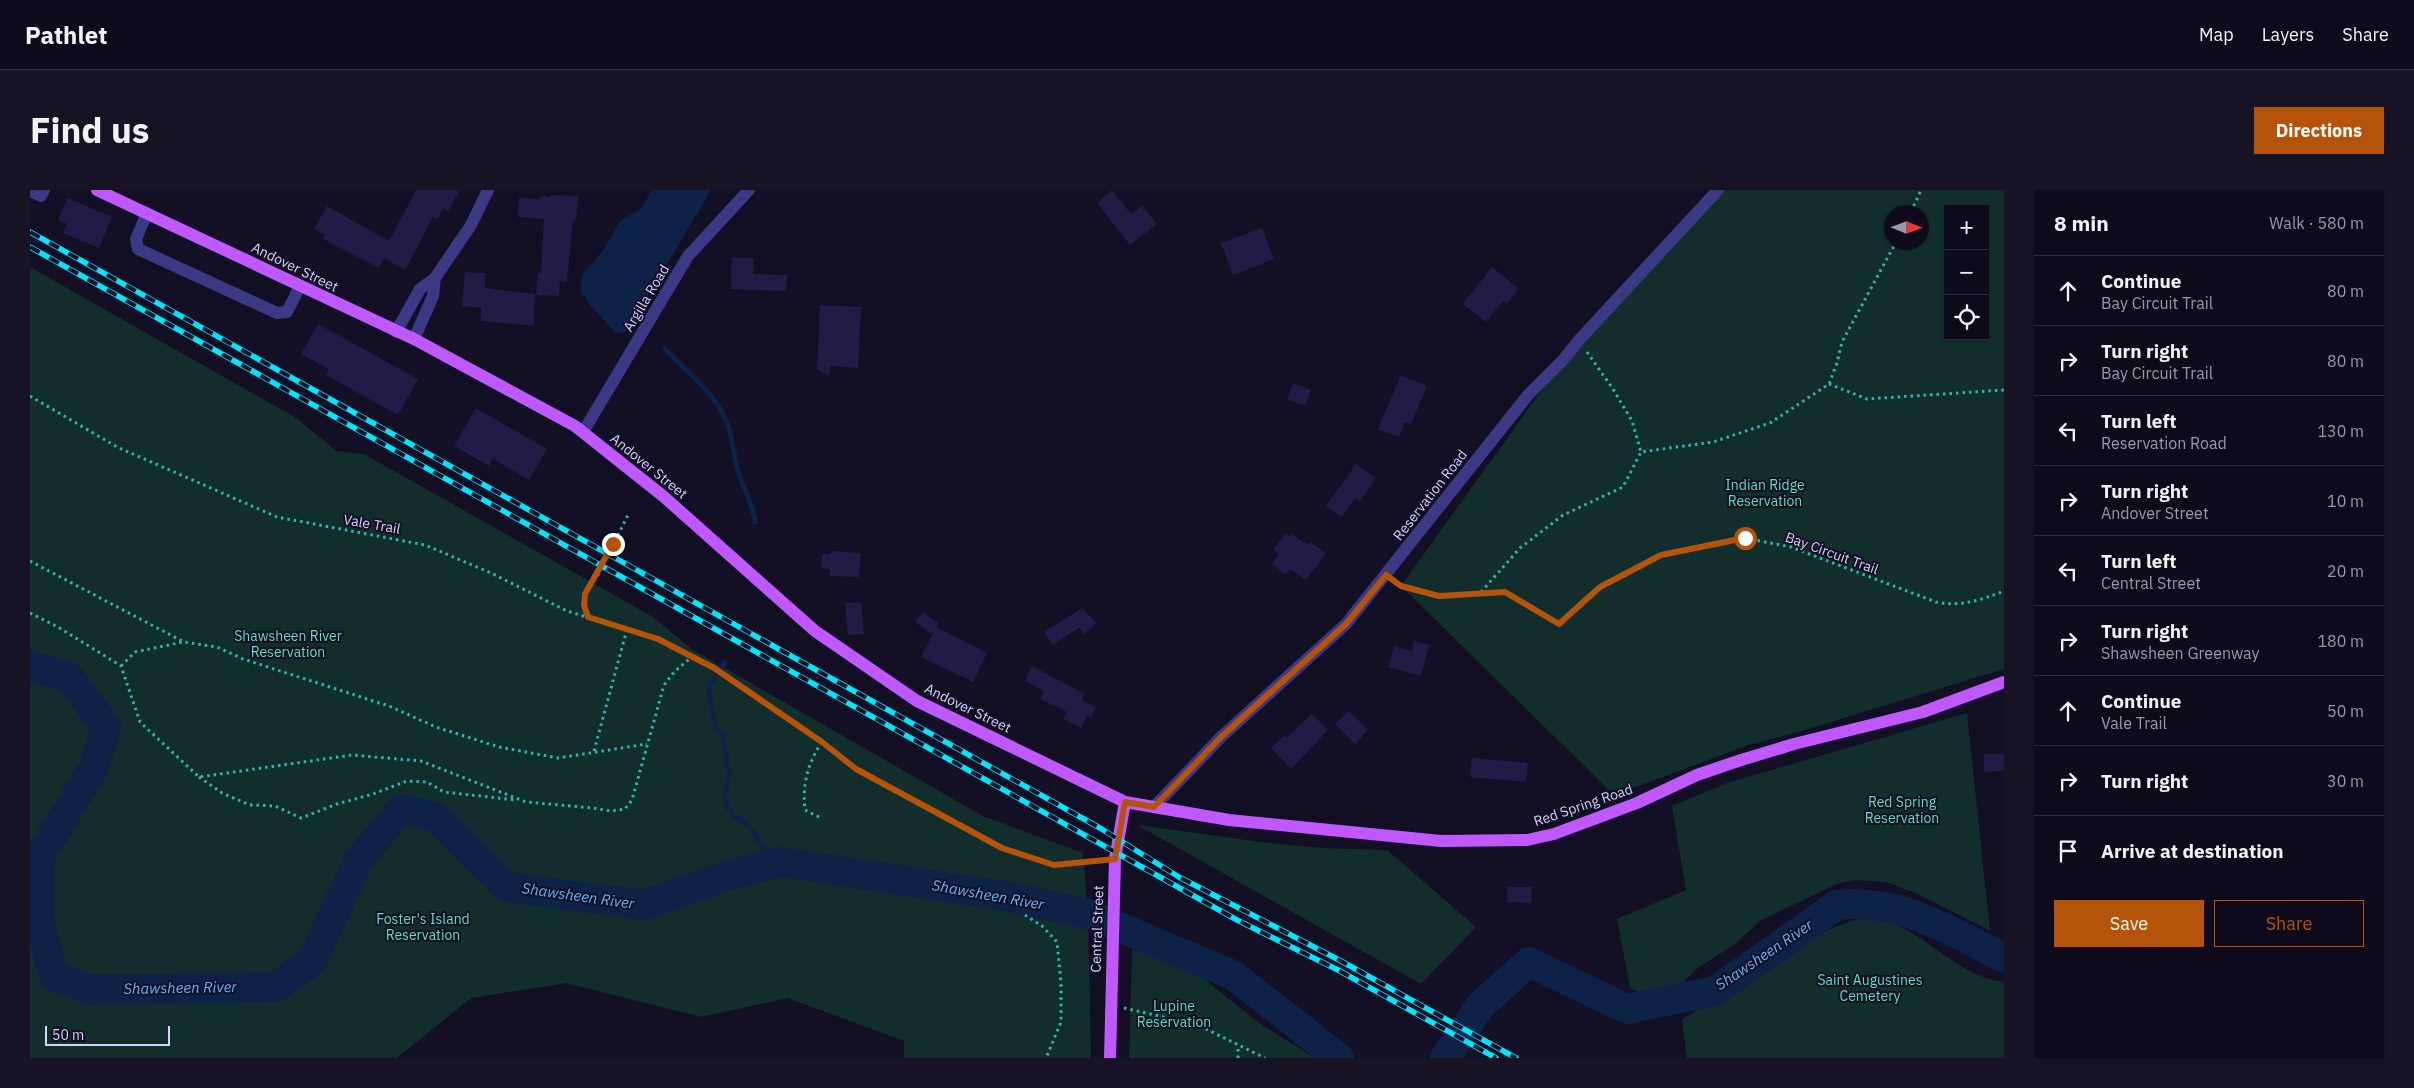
<!DOCTYPE html>
<meta charset="utf-8">
<style>
:root{--surface:#0e0a1b;--page:#171324;--text:#f1f3f6;--muted:#9b9aa3;--line:#2e2b3a;--accent:#b45309}
body{margin:0;font-family:"IBM Plex Sans",sans-serif;background:var(--page);color:var(--text)}
.controls{position:absolute;right:15px;top:15px;display:grid;overflow:hidden;border-radius:0px;box-shadow:0 1px 4px #0004}
.controls button{width:45px;height:45px;display:grid;place-items:center;padding:0;border:0;border-bottom:1px solid var(--line);background:var(--surface);color:var(--text);font:25px sans-serif}
.compass{position:absolute;left:1854px;top:15px;width:45px;height:45px;border-radius:50%;background:var(--surface);box-shadow:0 1px 4px #0004;rotate:91deg}
.scale{position:absolute;left:15px;bottom:12px;width:125px;box-sizing:border-box;padding-left:5px;border:2px solid #d6d2ff;border-top:0;font-size:14px;line-height:18px;white-space:nowrap;color:#d6d2ff;-webkit-text-stroke:4px #120e24;paint-order:stroke}
.stop{position:absolute;width:15px;height:15px;margin:-11px;border:4px solid #b45309;border-radius:50%;background:#fff}
.stop.end{background:#b45309;border-color:#fff;box-shadow:0 1px 5px #0008}
.list{margin:0;padding:0;list-style:none}
h2{display:flex;justify-content:space-between;align-items:center;height:65px;margin:0;padding:0 20px;font-size:21px}
h2 small{font-size:16px;font-weight:400;color:var(--muted)}
.list li{display:grid;grid-template-columns:32px 1fr auto;gap:15px;align-items:center;box-sizing:border-box;height:70px;padding:0 20px;border-top:1px solid var(--line)}
.list b{display:block;font-size:19px;white-space:nowrap}
.list p{margin:0;font-size:16px;white-space:nowrap;color:var(--muted)}
.list em{font-size:16px;font-style:normal;color:var(--muted)}
.actions{display:flex;gap:10px;padding:15px 20px}
.actions a{flex:1;padding:11px 0;border:1px solid var(--accent);border-radius:0px;text-align:center;font-size:18px;color:var(--accent)}
.actions .main{background:var(--accent);color:#fff}
.icon{flex:none;width:28px;height:28px;fill:none;stroke:currentColor;stroke-width:2;stroke-linecap:round;stroke-linejoin:round}
.map{position:relative;flex:none;width:1974px;height:868px;overflow:hidden;border-radius:0px}
header{display:flex;align-items:center;gap:30px;box-sizing:border-box;height:70px;padding:0 25px;background:var(--surface);border-bottom:1px solid var(--line)}
header strong{font-size:24px}
nav{display:flex;gap:28px;margin-inline-start:auto;font-size:18px}
.intro{display:flex;align-items:center;justify-content:space-between;box-sizing:border-box;height:120px;padding:0 30px}
h1{margin:0;font-size:35px}
.button{padding:12px 22px;border-radius:0px;background:var(--accent);color:#fff;font-size:18px;font-weight:700}
main{display:flex;gap:30px;padding:0 30px}
aside{flex:1;background:var(--surface);border-radius:0px;box-shadow:0 1px 4px #0004}
.map>svg:first-child{display:block}
</style>
<header>
<strong>Pathlet</strong>
<nav><a>Map</a><a>Layers</a><a>Share</a></nav>
</header>
<div class="intro"><h1>Find us</h1><a class="button">Directions</a></div>
<main>
<div class="map">
<svg width="1974" height="868" viewBox="0 0 1974 868">
<rect width="100%" height="100%" fill="#120e24"/>
<path fill="#112e2d" fill-rule="evenodd" d="M1690,0h284v479l-202,62 -53,14 -135,50 -213,-209 163,-227zM1918,19h37v127h-37zM1862,22h30v30h-30z
M0,77l268,152 38,32 28,3 289,163 40,33 290,166 100,37 5,61 3,144h-187v-17l-116,-43 -87,19 -135,-34 -95,15 -74,60h-367z
M1937,523l23,218 -72,-37 -32,-12 -33,-2 -16,4 -77,37 -25,23 -37,24 -20,19 -19,10 -8,1 -21,-10 -13,-69 69,-29 -14,-84 55,-23z
M1107,635l124,17 61,6 65,2 89,77 -55,57z
M1839,727c52,6 83,59 135,65v76h-317l-5,-38c49,-32 130,-94 187,-103z
M1103,732l126,101 56,35h-186z"/>
<path fill="#0c2246" d="M622,0h59l-80,135 -6,7 -9,1 -26,-28 -9,-14 1,-16 22,-26 17,-29 20,-11z"/>
<g fill="none" stroke-linecap="round" stroke-linejoin="round">
<path stroke="#0c2246" stroke-width="5" d="M635,159c22,22 50,44 62,74 6,14 6,30 10,45 5,19 16,34 18,54
M695,472l-16,24 5,38 9,14 6,35 -4,24 3,11 6,9 8,2 10,12 10,15 19,16
M0,694h9"/>
<path stroke="#0c2246" stroke-width="30" d="M0,476l39,11 37,49 -12,41 -55,91v61l15,57 37,14 185,-3 36,-26 47,-101 42,-51 35,8 71,70 137,18 85,-30 52,-13 229,35 78,17 145,61 106,83
M1415,868l35,-52 49,-44 98,47 88,-18 122,-86c62,-7 114,26 167,53"/>
</g>
<path fill="#231a45" d="M386,0h44l-12,21 -5,-3 -5,11 -5,-2 -28,53 -21,-12 -5,10 -56,-29 2,-4 -11,-6 13,-23 62,35z
M1082,0l19,24 11,-8 15,18 -27,21 -33,-42z
M521,5l27,1 -2,25 -3,-1 -6,62 -7,-1 -1,15 -23,-1 2,-22h3l3,-54 -26,-2 1,-19 21,1v-3l10,1z
M38,8l44,19 -13,31 -36,-15 4,-9 -9,-4z
M1232,38l12,31 -41,16 -12,-32z
M702,67l22,1 -1,16 34,1 -1,16 -55,-2z
M1462,77l27,22 -12,15 -4,-3 -17,21 -23,-18z
M435,82l21,1 -1,15 50,6 -1,32 -53,-5v-13l-19,-2z
M790,115l41,2 -3,61 -28,-2 -1,10 -12,-7z
M288,134l100,55 -20,36 -72,-40 3,-6 -28,-15z
M1371,185l26,11 -16,38 -6,-2 -6,15 -21,-8z
M1263,193l18,7 -6,16 -18,-7z
M446,218l71,41 -18,31 -36,-21 -4,7 -35,-20z
M1326,274l20,14 -16,23 -5,-3 -13,19 -16,-11z
M1256,343l4,4 2,-3 16,11 2,-3 16,11 -20,27 -16,-11 -4,6 -14,-11 7,-10 -6,-4z
M801,361l30,2 -2,24 -29,-1v-7l-9,-1 1,-14h9z
M831,412l3,32 -16,1 -3,-32z
M1052,418l15,15 -12,11 -6,-6 -26,17 -9,-13z
M893,422l15,11 -2,4 51,26 -14,29 -52,-25 14,-28 -4,5 -16,-12z
M1384,451l15,4 -8,31 -33,-9 6,-21 18,5z
M1002,476l53,28 -3,6 14,7 -5,11 -4,-2 -6,12 -18,-9 4,-7 -27,-13 4,-8 -19,-10z
M1319,521l19,19 -13,14 -20,-20z
M1282,524l16,16 -37,39 -20,-21 13,-12 2,2z
M1954,564h20v17l-20,1z
M1442,568l56,5 -2,19 -56,-5z
M1478,697h24l-1,16 -24,-1z"/>
<g fill="none" stroke-linecap="round" stroke-linejoin="round">
<path stroke="#2fb6ac" stroke-width="3" stroke-dasharray="2.5 4" stroke-linecap="butt" d="M1881,22l10,-22
M1557,162l26,37 19,32 9,31
M1799,194l38,15 137,-9
M0,206l87,51 160,70 148,28 66,28 76,38 91,28 56,29 108,74 34,27 146,79 52,17 48,-6
M0,371l154,81 33,5 26,12 146,47 47,21 63,20 59,11 89,-14
M1367,392l4,4 38,10 66,-4 54,32 41,-37 61,-32 84,-17 46,9 145,55c25,5 45,-2 68,-11
M1451,402l39,-44 43,-33 60,-28 18,-35 72,-10 57,-19 59,-39 8,-21 5,-21 54,-100
M0,423l28,14 63,39 19,56 59,55 153,-22 69,6 105,41 67,6 18,3 14,-2 7,-9 32,-115 11,-14 17,-14
M558,427l-4,-12 1,-11 13,-19 30,-60
M91,476l14,-14 48,-10
M564,561l33,-122
M169,587l23,16 28,12 25,1 26,12 36,-14 36,-10 34,-13 20,1 17,10 72,8
M789,627l-14,-7c-3,-25 3,-48 17,-68
M995,725l17,11 15,16 4,41v39l-15,36
M1094,818l74,17 67,33
M1208,868v-12"/>
<path stroke="#3b3983" stroke-width="12" d="M0,1l11,5 3,-6
M117,23l-11,26 2,10 139,64 10,-1 13,-26
M366,142l24,-43 15,-11 36,-53 17,-35
M384,149l19,-43 2,-18
M553,242l105,-176 61,-66
M1124,617l67,-70 125,-113 182,-229 36,-36 15,-19 139,-150"/>
<path stroke="#bf59ff" stroke-width="12" d="M67,0l317,149 161,87 88,70 152,135 102,70 208,101 104,18 212,21 86,-1 27,-6 83,-31 60,-28 41,-14 56,-17 129,-32 81,-30
M1080,868l5,-199 10,-57"/>
<g stroke="#00e7fd" stroke-width="5.5">
<path id="rail" d="M0,42l1070,596 79,49 162,84 175,97
M0,57l1207,673 101,50 158,88"/>
</g>
<use href="#rail" stroke="#120e24" stroke-width="4" stroke-dasharray="11" stroke-linecap="butt"/>
</g>
<g fill="none" stroke-linecap="round" stroke-linejoin="round">
<path stroke="#b45309" stroke-width="6" d="M583,354l-28,50 -1,11 4,12 70,22 56,29 108,74 34,27 146,79 52,17 61,-6 10,-57 29,5 67,-70 125,-113 40,-49 15,11 38,10 66,-4 54,32 41,-37 61,-32 84,-17"/>
</g>
<g text-anchor="middle" stroke-width="4" stroke-linejoin="round" paint-order="stroke">
<g font-size="14" fill="#d6d2ff" stroke="#120e24">
<text transform="translate(265 77) rotate(26)" y="5">Andover Street</text>
<text transform="translate(616 108) rotate(-59)" y="5">Argilla Road</text>
<text transform="translate(619 276) rotate(39)" y="5">Andover Street</text>
<text transform="translate(1400 305) rotate(-52)" y="5">Reservation Road</text>
<text transform="translate(342 334) rotate(10)" y="5">Vale Trail</text>
<text transform="translate(1802 363) rotate(20)" y="5">Bay Circuit Trail</text>
<text transform="translate(938 518) rotate(26)" y="5">Andover Street</text>
<text transform="translate(1553 615) rotate(-19)" y="5">Red Spring Road</text>
<text transform="translate(1067 739) rotate(-88)" y="5">Central Street</text>
</g>
<g font-size="14" fill="#5de0bd" stroke="#120e24">
<text x="1735" y="300">Indian Ridge<tspan x="1735" dy="16">Reservation</tspan></text>
<text x="258" y="451">Shawsheen River<tspan x="258" dy="16">Reservation</tspan></text>
<text x="1872" y="617">Red Spring<tspan x="1872" dy="16">Reservation</tspan></text>
<text x="393" y="734">Foster's Island<tspan x="393" dy="16">Reservation</tspan></text>
<text x="1840" y="795">Saint Augustines<tspan x="1840" dy="16">Cemetery</tspan></text>
<text x="1144" y="821">Lupine<tspan x="1144" dy="16">Reservation</tspan></text>
</g>
<g font-size="15" font-style="italic" fill="#60b7ff" stroke="#120e24">
<text transform="translate(958 705) rotate(10)" y="5">Shawsheen River</text>
<text transform="translate(548 706) rotate(8)" y="5">Shawsheen River</text>
<text transform="translate(1734 765) rotate(-34)" y="5">Shawsheen River</text>
<text transform="translate(150 798) rotate(-1)" y="5">Shawsheen River</text>
</g>
</g>
</svg>
<div class="controls">
<button>+</button>
<button>−</button>
<button><svg class="icon" aria-label="locate" viewBox="0 0 24 24"><circle cx="12" cy="12" r="6"/><path d="M12 2v4M12 18v4M2 12h4M18 12h4"/></svg></button>
</div>
<svg class="compass" viewBox="-18 -18 36 36"><path d="M0-13l5 13h-10z" fill="#e53935"/><path d="M0 13l5-13h-10z" fill="#9b9aa3"/></svg>
<div class="scale">50 m</div>
<div class="stop" style="left:1715px;top:348px"></div>
<div class="stop end" style="left:583px;top:354px"></div>
</div>
<aside>
<h2>8 min<small>Walk · 580 m</small></h2>
<ul class="list">
<li><svg class="icon" aria-label="ahead" viewBox="0 0 24 24"><path d="M12 20V5M6 11l6-6 6 6"/></svg><div><b>Continue</b><p>Bay Circuit Trail</p></div><em>80 m</em></li>
<li><svg class="icon" aria-label="right" viewBox="0 0 24 24"><path d="M7 20v-9h11M14 6l5 5-5 5"/></svg><div><b>Turn right</b><p>Bay Circuit Trail</p></div><em>80 m</em></li>
<li><svg class="icon" aria-label="left" viewBox="0 0 24 24"><path d="M17 20v-9H6M10 6l-5 5 5 5"/></svg><div><b>Turn left</b><p>Reservation Road</p></div><em>130 m</em></li>
<li><svg class="icon" aria-label="right" viewBox="0 0 24 24"><path d="M7 20v-9h11M14 6l5 5-5 5"/></svg><div><b>Turn right</b><p>Andover Street</p></div><em>10 m</em></li>
<li><svg class="icon" aria-label="left" viewBox="0 0 24 24"><path d="M17 20v-9H6M10 6l-5 5 5 5"/></svg><div><b>Turn left</b><p>Central Street</p></div><em>20 m</em></li>
<li><svg class="icon" aria-label="right" viewBox="0 0 24 24"><path d="M7 20v-9h11M14 6l5 5-5 5"/></svg><div><b>Turn right</b><p>Shawsheen Greenway</p></div><em>180 m</em></li>
<li><svg class="icon" aria-label="ahead" viewBox="0 0 24 24"><path d="M12 20V5M6 11l6-6 6 6"/></svg><div><b>Continue</b><p>Vale Trail</p></div><em>50 m</em></li>
<li><svg class="icon" aria-label="right" viewBox="0 0 24 24"><path d="M7 20v-9h11M14 6l5 5-5 5"/></svg><div><b>Turn right</b></div><em>30 m</em></li>
<li><svg class="icon" aria-label="arrive" viewBox="0 0 24 24"><path d="M6 21V4h12l-3 4 3 4H6"/></svg><div><b>Arrive at destination</b></div></li>
</ul>
<div class="actions"><a class="main">Save</a><a>Share</a></div>
</aside>
</main>
